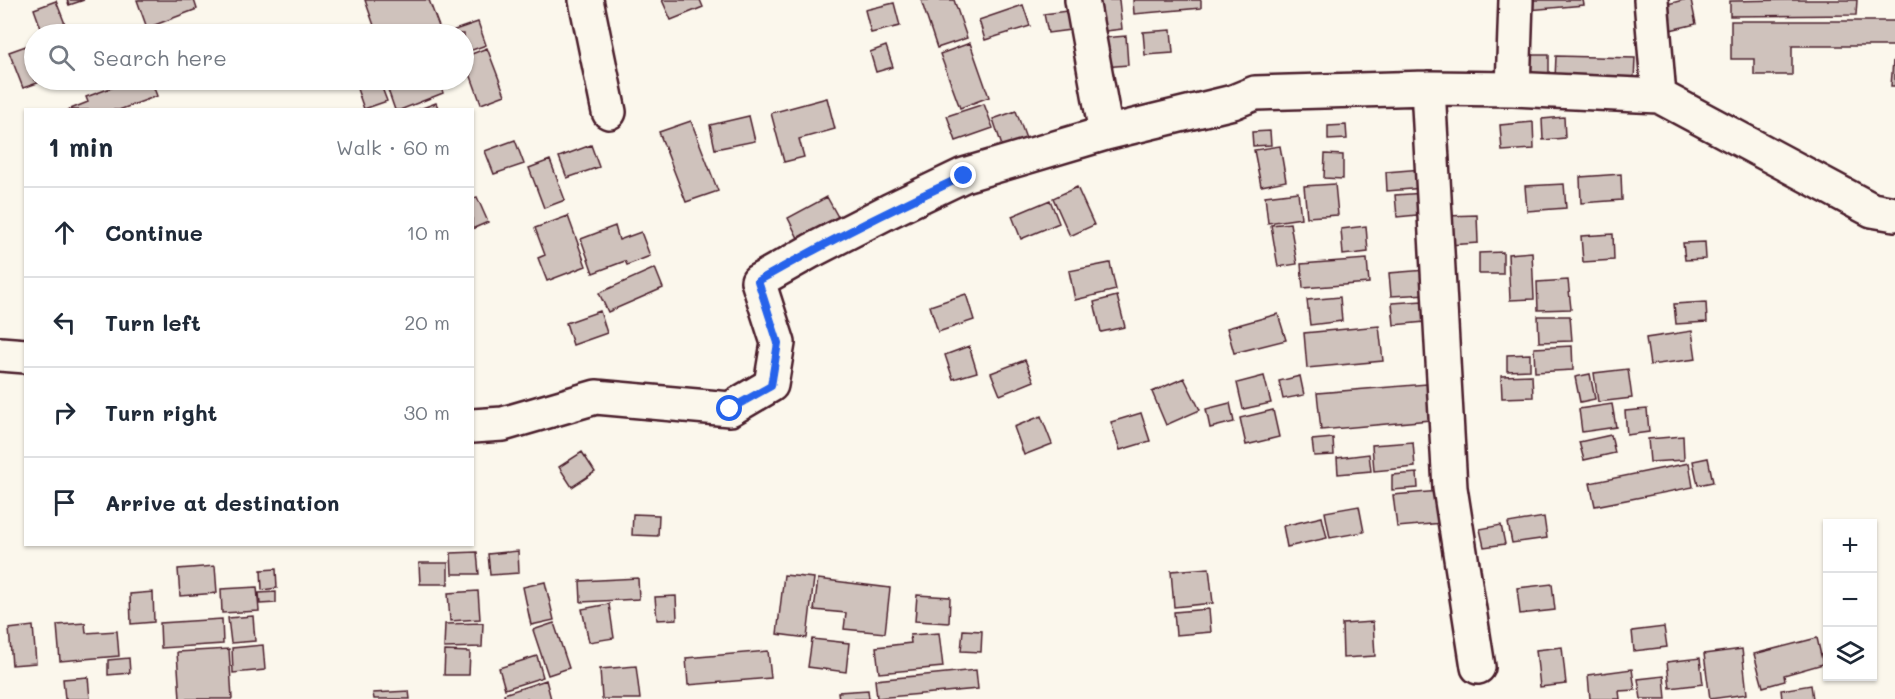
<!DOCTYPE html>
<meta charset="utf-8">
<style>
:root{--surface:#fff;--page:#f6f6f7;--text:#1f2937;--muted:#747a83;--line:#e0e1e3}
body{margin:0;font-family:Mali,sans-serif;background:var(--page);color:var(--text)}
.controls{position:absolute;right:18px;bottom:18px;display:grid;overflow:hidden;border-radius:0px;box-shadow:0 2px 4px #0004}
.controls button{width:54px;height:54px;display:grid;place-items:center;padding:0;border:0;border-bottom:2px solid var(--line);background:var(--surface);color:var(--text);font:30px sans-serif}
.stop{position:absolute;width:18px;height:18px;margin:-14px;border:4px solid #2563eb;border-radius:50%;background:#fff}
.stop.end{background:#2563eb;border-color:#fff;box-shadow:0 2px 6px #0008}
.list{margin:0;padding:0;list-style:none}
h2{display:flex;justify-content:space-between;align-items:center;height:78px;margin:0;padding:0 24px;font-size:26px}
h2 small{font-size:20px;font-weight:400;color:var(--muted)}
.list li{display:grid;grid-template-columns:39px 1fr auto;gap:18px;align-items:center;box-sizing:border-box;height:90px;padding:0 24px;border-top:2px solid var(--line)}
.list b{display:block;font-size:22px;white-space:nowrap}
.list em{font-size:20px;font-style:normal;color:var(--muted)}
.icon{flex:none;width:33px;height:33px;fill:none;stroke:currentColor;stroke-width:2;stroke-linecap:round;stroke-linejoin:round}
.map{position:relative;flex:none;width:1895px;height:699px;overflow:hidden}
.search{position:absolute;background:var(--surface);box-shadow:0 2px 4px #0004;left:24px;top:24px;width:450px;height:66px;display:flex;align-items:center;gap:15px;box-sizing:border-box;padding:0 21px;border-radius:33px;color:var(--muted);font-size:22px}
.panel{position:absolute;background:var(--surface);box-shadow:0 2px 4px #0004;left:24px;top:108px;width:450px;height:438px;border-radius:0px}
.map>svg:first-child{display:block}
</style>
<div class="map">
<svg width="1895" height="699" viewBox="0 0 1895 699">
<rect width="100%" height="100%" fill="#fbf7ec"/>
<filter id="ink" filterUnits="userSpaceOnUse"><feTurbulence type="fractalNoise" baseFrequency=".0167" numOctaves="2"/><feDisplacementMap in="SourceGraphic" scale="12" xChannelSelector="R" yChannelSelector="G"/><feConvolveMatrix kernelMatrix="1 2 1 2 8 2 1 2 1" color-interpolation-filters="sRGB"/></filter>
<g filter="url(#ink)">
<path fill="#cfc2bc" stroke="#4a1f2b" stroke-width="1.5" d="M67,0h17l-15,5z
M137,0h57l3,9 -50,19z
M365,0h64l12,32 -6,2h-58z
M662,0h38l3,7 -32,13z
M921,0h33l13,38 -30,10z
M1095,0h24l3,29 -24,3z
M1133,0h68v8l-67,6z
M1528,0h55l1,5 -55,5z
M1683,0h8l5,24 -26,6 -6,-25z
M1788,0h69l-1,15 -126,1v-15z
M56,1l13,33h-26l-9,-25z
M894,3l6,23 -29,7 -6,-23z
M1023,5l7,21 -45,14 -6,-20z
M1067,11l3,19 -22,3 -4,-19z
M1731,21h164v25h-103v29h-38v-16h-23z
M478,22l8,23 -22,8v-19h-21z
M1171,30l2,23 -28,2 -2,-23z
M1126,36l2,29 -24,2 -1,-29z
M34,43v37h12l-23,8 -14,-36z
M970,43l19,54 -29,11 -20,-54z
M886,46l7,21 -17,5 -6,-20z
M487,48l18,47 -24,9 -17,-47z
M1526,55h23v22h-23z
M1556,56l79,2 -1,23 -79,-2z
M1893,61l2,1v24h-4z
M117,80h34l6,16 -38,14h-51l20,-8 -2,-5 33,-12z
M354,80h25l8,21 -23,8z
M397,80h42l4,13 -43,17h-5l-9,-26z
M827,98l8,31 -36,10 5,18 -20,5 -13,-49z
M436,103l3,7h-22z
M984,104l9,24 -37,13 -9,-25z
M1016,111l12,33 -24,8 -11,-33z
M749,116l6,25 -40,8 -5,-24z
M1564,117l1,21 -22,2 -1,-21z
M691,121l27,70 -32,11 -27,-70z
M1533,122l1,27 -32,2 -2,-26z
M1346,125l1,14 -19,1v-14z
M1270,131l1,14 -18,1 -1,-14z
M515,140l9,24 -30,10 -9,-23z
M591,145l8,22 -32,11 -8,-21z
M1280,146l6,35 -25,5 -7,-36z
M1325,154l18,1v24l-19,-1z
M550,160l15,40 -21,8 -15,-40z
M1422,169l2,19 -37,3 -1,-19z
M1621,174l1,26 -41,3 -1,-26z
M1335,184l3,31 -31,2 -3,-31z
M1564,184l2,24 -39,3 -2,-25z
M1077,187l17,38 -24,11 -17,-38z
M1298,192l3,26 -33,5 -3,-27z
M1425,193l2,21 -30,3 -2,-22z
M477,197l11,25 -16,7v-30z
M827,197l11,20 -40,21 -10,-20z
M1050,200l9,23 -38,16 -9,-23z
M1477,215l1,28 -29,2 -3,-29z
M568,216l18,50 -39,15 -9,-23 7,-3 -10,-27z
M1290,223l7,41 -19,3 -7,-42z
M615,226l4,14 22,-8 9,24 -23,9 -2,-4 -32,12 -12,-34z
M1366,226l2,26 -25,3 -2,-26z
M1613,234l1,26 -31,2 -2,-26z
M1705,242l1,17 -21,1 -2,-17z
M1503,252v22h-24v-21z
M1532,252l2,47 -24,1 -2,-46z
M1367,259l2,24 -66,5 -2,-24z
M1110,263l6,27 -41,10 -6,-29z
M655,268l8,20 -55,24 -9,-19z
M1426,270l2,24 -37,2 -2,-23z
M1568,280l3,29 -33,1 -1,-28z
M966,294l8,26 -36,12 -8,-26z
M1117,296l8,31 -24,5 -7,-30z
M1340,297l2,24 -32,4 -3,-25z
M1423,301l2,21 -31,3 -2,-22z
M1706,302l1,20 -31,2 -2,-20z
M600,311l7,22 -34,12 -7,-22z
M1278,314l8,26 -52,13 -7,-25z
M1538,316h32l2,25 -33,1z
M1379,326l4,35 -76,7 -3,-35z
M1692,331l4,28 -46,6 -4,-27z
M969,346l8,26 -24,7 -8,-24z
M1572,346l1,24 -38,2 -1,-24z
M1530,354v16l-23,1v-16z
M1025,360l9,21 -34,14 -9,-22z
M1628,369l4,29 -34,4 -4,-29z
M1590,374l5,25 -15,3 -5,-25z
M1532,375l1,22 -31,1 -1,-22z
M1264,376l7,27 -28,6 -6,-26z
M1300,376l4,19 -21,4 -4,-18z
M1184,378l16,32 -34,15 -14,-33z
M1427,384l3,36 -109,10 -4,-37z
M1230,403l4,19 -24,6 -4,-19z
M1612,404l4,23 -34,5 -3,-23z
M1647,409l2,23 -22,3 -2,-24z
M1273,410l6,27 -33,8 -6,-27z
M1141,413l9,28 -30,9 -9,-28z
M1041,416l11,28 -28,11 -10,-28z
M1611,435l4,18 -31,7 -5,-18z
M1683,436l1,24 -34,2 -2,-23z
M1333,438l1,17 -20,1 -2,-16z
M1413,442l2,25 -41,4 -2,-26z
M582,452l13,20 -23,15 -13,-20z
M1369,454l2,17 -33,3 -1,-16z
M1708,458l5,24 -15,3 -5,-24z
M1689,463l4,24 -98,19 -5,-23z
M1417,473l1,15 -26,2v-15z
M1440,491l3,32 -46,4 -4,-32z
M1359,506l5,26 -34,6 -5,-26z
M633,514l26,1 -1,21 -26,-1z
M1322,517l5,21 -40,9 -4,-21z
M1544,517l3,21 -35,5 -4,-20z
M1501,525l4,19 -21,3 -4,-18z
M518,551l1,22 -29,2 -2,-21z
M477,552l2,22h-27l-1,-21z
M419,563h29v21h-28z
M215,566l2,27 -37,3 -2,-27z
M1209,568l4,35 -39,4 -3,-36z
M276,569l1,19 -15,2 -1,-20z
M784,575l30,3 -7,60 -30,-4z
M638,578l1,21 -58,3 -1,-21z
M818,579l72,9 -5,45 -41,-4 2,-16 -32,-3z
M545,582l9,38 -23,5 -8,-38z
M1552,584l3,26 -35,4 -3,-26z
M257,587l2,24 -37,2 -1,-24z
M478,591l2,28 -30,2 -2,-28z
M153,592l1,30 -23,2 -1,-30z
M276,592v11l-16,1 -1,-11z
M917,595l33,2 -1,26 -34,-2z
M676,596l1,23 -20,1 -2,-23z
M609,604l5,34 -25,4 -7,-33z
M1209,609l2,23 -35,3 -2,-23z
M253,616l2,25 -24,2 -3,-25z
M222,619l1,25 -62,4 -1,-25z
M1373,622l2,34 -32,2 -1,-34z
M85,623l1,10 31,-2 2,25 -59,5 -3,-36z
M483,623l-1,24 -38,1 1,-24z
M554,623l15,45 -21,7 -15,-45z
M33,626l3,37 -24,2 -3,-36z
M1664,627l3,20 -33,4 -2,-20z
M963,630l19,1 -1,21 -20,-1z
M939,633l4,34 -64,6 -3,-26 35,-4 -1,-8z
M1817,638l6,26 -39,11 1,6 -22,6 -9,-33z
M812,639l37,4 -3,29 -38,-5z
M263,645l2,25 -32,3 -1,-25z
M1562,647l4,37 -26,3 -4,-37z
M229,649l3,50h-52l-3,-47z
M1742,649l5,45 -37,5 -6,-45z
M445,651l25,1 -1,23h-25z
M768,651l3,27 -83,7 -2,-27z
M537,656l6,21 -38,12 -6,-21z
M129,658l1,15 -22,2v-15z
M1700,658l3,26 -33,4 -3,-26z
M636,666l4,33h-38l-2,-30z
M1632,669l3,21 -16,1 1,8h-30l-2,-24z
M976,670l2,19 -101,9 -2,-18z
M1664,676l2,23h-25l-3,-20z
M88,677l2,22h-25l-2,-20z
M546,680l5,19h-46l-1,-5z
M1811,685l2,14h-31l-1,-9z
M868,690l1,9h-30l-1,-7z
M409,691l1,8h-36l-1,-6z"/>
<g fill="none" stroke-linecap="round" stroke-linejoin="round">
<g stroke="#4a1f2b" stroke-width="38">
<path id="minor" d="M586,0l23,112
M1082,0l24,133
M1651,0l8,96
M1428,88l22,400 28,179
M1513,89l3,-89
M0,354l26,2
M472,426l31,-2 93,-27 134,12 41,-24 7,-42 -20,-62 53,-30 78,-40 75,-36 142,-42 127,-31 22,-9 173,-5 85,1 146,7 213,114 23,4"/>
</g>
<use href="#minor" stroke="#fbf7ec" stroke-width="33"/>
</g>
</g>
<g fill="none" stroke-linecap="round" stroke-linejoin="round" filter="url(#ink)">
<path stroke="#2563eb" stroke-width="8" d="M730,409l41,-23 7,-43 -20,-62c67,-38 136,-73 206,-105"/>
</g>
</svg>
<div class="controls">
<button>+</button>
<button>−</button>
<button><svg class="icon" aria-label="layers" viewBox="0 0 24 24"><path d="M12 4l9 5-9 5-9-5zM3 14l9 5 9-5"/></svg></button>
</div>
<div class="stop" style="left:730px;top:409px"></div>
<div class="stop end" style="left:964px;top:176px"></div>
<div class="search"><svg class="icon" aria-label="search" viewBox="0 0 24 24"><circle cx="10" cy="10" r="6"/><path d="M15 15l6 6"/></svg>Search here</div>
<section class="panel">
<h2>1 min<small>Walk · 60 m</small></h2>
<ul class="list">
<li><svg class="icon" aria-label="ahead" viewBox="0 0 24 24"><path d="M12 20V5M6 11l6-6 6 6"/></svg><div><b>Continue</b></div><em>10 m</em></li>
<li><svg class="icon" aria-label="left" viewBox="0 0 24 24"><path d="M17 20v-9H6M10 6l-5 5 5 5"/></svg><div><b>Turn left</b></div><em>20 m</em></li>
<li><svg class="icon" aria-label="right" viewBox="0 0 24 24"><path d="M7 20v-9h11M14 6l5 5-5 5"/></svg><div><b>Turn right</b></div><em>30 m</em></li>
<li><svg class="icon" aria-label="arrive" viewBox="0 0 24 24"><path d="M6 21V4h12l-3 4 3 4H6"/></svg><div><b>Arrive at destination</b></div></li>
</ul>
</section>
</div>
